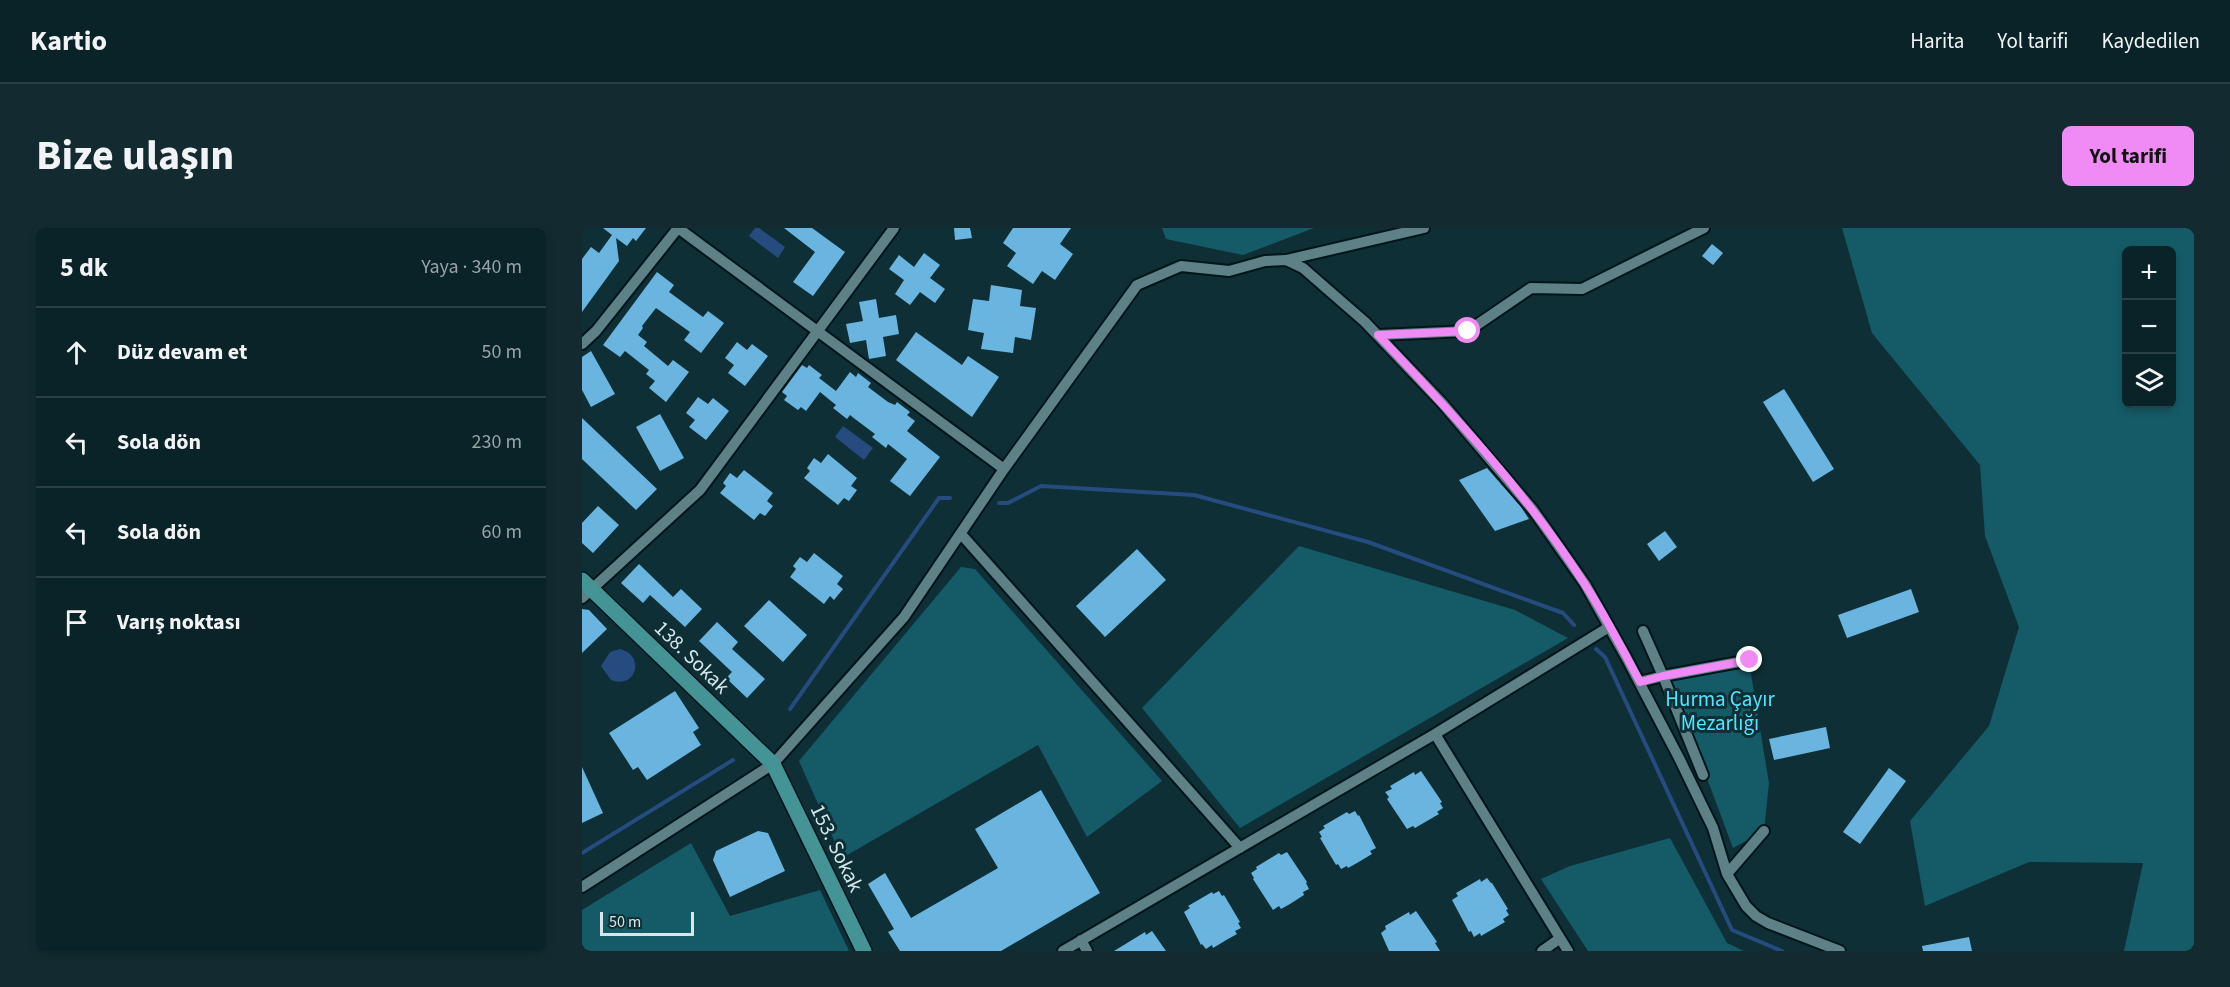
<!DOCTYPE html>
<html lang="tr">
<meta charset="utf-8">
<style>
:root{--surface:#0a2328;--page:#132b30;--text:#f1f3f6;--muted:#99a4a8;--line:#2a4045;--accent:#f08bf5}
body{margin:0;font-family:"Source Sans 3",sans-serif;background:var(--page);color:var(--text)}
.controls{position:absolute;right:18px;top:18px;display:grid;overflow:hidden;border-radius:9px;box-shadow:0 3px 9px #0003}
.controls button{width:54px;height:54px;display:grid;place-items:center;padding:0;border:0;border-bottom:2px solid var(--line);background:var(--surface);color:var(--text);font:30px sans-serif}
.scale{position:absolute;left:18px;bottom:15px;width:94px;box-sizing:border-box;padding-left:6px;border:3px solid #d5e7ea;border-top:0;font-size:16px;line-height:21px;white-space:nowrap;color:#d5e7ea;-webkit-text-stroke:4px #0e2f35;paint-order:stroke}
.stop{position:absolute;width:18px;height:18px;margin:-14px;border:4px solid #f08bf5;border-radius:50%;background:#fff}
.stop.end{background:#f08bf5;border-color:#fff;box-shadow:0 2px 6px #0008}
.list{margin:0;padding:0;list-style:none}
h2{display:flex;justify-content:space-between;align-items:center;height:78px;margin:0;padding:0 24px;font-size:26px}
h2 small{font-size:20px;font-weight:400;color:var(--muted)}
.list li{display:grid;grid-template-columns:39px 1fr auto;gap:18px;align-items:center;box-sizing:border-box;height:90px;padding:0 24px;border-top:2px solid var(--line)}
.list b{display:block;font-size:22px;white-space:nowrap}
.list em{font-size:20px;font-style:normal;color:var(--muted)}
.icon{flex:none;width:33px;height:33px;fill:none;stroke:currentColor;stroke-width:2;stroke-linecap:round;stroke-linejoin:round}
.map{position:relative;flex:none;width:1612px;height:723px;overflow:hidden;border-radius:9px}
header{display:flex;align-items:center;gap:36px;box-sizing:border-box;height:84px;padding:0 30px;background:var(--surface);border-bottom:2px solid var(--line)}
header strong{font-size:28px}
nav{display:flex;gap:33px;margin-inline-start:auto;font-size:21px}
.intro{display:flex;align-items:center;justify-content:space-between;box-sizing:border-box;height:144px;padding:0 36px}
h1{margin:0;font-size:42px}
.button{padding:15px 27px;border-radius:9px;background:var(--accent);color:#111;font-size:21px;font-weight:700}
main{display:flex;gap:36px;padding:0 36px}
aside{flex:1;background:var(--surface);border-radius:9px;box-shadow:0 3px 9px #0003}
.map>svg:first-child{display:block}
</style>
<header>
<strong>Kartio</strong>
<nav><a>Harita</a><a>Yol tarifi</a><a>Kaydedilen</a></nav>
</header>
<div class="intro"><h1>Bize ulaşın</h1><a class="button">Yol tarifi</a></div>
<main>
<aside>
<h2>5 dk<small>Yaya · 340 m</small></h2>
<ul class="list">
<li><svg class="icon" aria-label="ahead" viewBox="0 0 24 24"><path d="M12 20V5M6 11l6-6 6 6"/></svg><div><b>Düz devam et</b></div><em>50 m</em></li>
<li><svg class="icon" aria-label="left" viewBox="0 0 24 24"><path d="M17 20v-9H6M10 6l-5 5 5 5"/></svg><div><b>Sola dön</b></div><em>230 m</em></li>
<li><svg class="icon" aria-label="left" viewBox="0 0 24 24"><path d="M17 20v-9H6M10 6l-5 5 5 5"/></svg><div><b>Sola dön</b></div><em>60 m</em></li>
<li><svg class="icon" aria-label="arrive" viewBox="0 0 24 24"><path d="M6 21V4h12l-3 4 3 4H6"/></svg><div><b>Varış noktası</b></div></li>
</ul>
</aside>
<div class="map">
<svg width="1612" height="723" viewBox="0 0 1612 723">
<rect width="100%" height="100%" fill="#0e2f35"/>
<path fill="#155b67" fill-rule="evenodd" d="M580,0h152l-71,27 -77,-16z
M1260,0h352v723h-70l19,-88 -114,-1 -104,44 -15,-85 79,-95 30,-99 -34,-91 -5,-71 -108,-132zM1544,22h46v154h-46z
M717,318l216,64 53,28 -328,190 -98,-120z
M379,339l14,2 187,212 -75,56 -49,-92 -196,113 -43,-97z
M1168,440l19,115 -5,48 -31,17 -63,-169z
M1088,610l57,105 17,8h-156l-47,-72 29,-13z
M109,615l39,73 90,-26 29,61h-267v-41z"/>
<path fill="#264b7e" d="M173,0h4l26,19 -7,11 -29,-22z
M261,198l30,22 -9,12 -29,-23z
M38,421c26,6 16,41 -9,31l-10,-14 9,-14z"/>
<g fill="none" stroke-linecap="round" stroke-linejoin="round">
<path stroke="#264b7e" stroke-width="4" d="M417,275h9l33,-17 153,9 174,47 195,71 11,12
M1014,421l9,8 127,273 50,21
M208,481l149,-211h11
M0,625l151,-93"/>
</g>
<path fill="#6ab5df" d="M21,0h43l-10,13 -3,-3 -6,8 -11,-8 3,23 -37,51v-53l9,-12 8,6 13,-18z
M202,0h28l33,24 -32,44 -20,-14 22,-30z
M372,0h16l2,10 -17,2z
M431,0h58l-11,16 13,10 -18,26 -13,-9 -9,13 -26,-18 9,-13 -13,-10z
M1130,16l11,9 -10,12 -11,-9z
M342,25l16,12 -10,13 15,11 -10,14 -15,-11 -10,13 -15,-11 9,-14 -15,-11 10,-14 15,12z
M75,44l17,13 -5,7 34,25 5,-6 16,12 -23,30 -17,-13 6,-8 -34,-24 -14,18 1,2 -5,7 9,7 -3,4 24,20 5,-6 16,12 -23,30 -17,-14 6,-7 -9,-7 3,-4 -24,-19 -5,6 -17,-12z
M409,57l31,5 -2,16 16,2 -5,32 -16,-3 -2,16 -32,-4 3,-16 -16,-3 5,-31 16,2z
M294,71l3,19 17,-3 3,19 -16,3 3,19 -17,3 -3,-19 -16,3 -4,-19 17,-3 -4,-19z
M334,104l46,33 6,-9 31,21 -27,40 -76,-57z
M155,114l10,8 5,-6 16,12 -23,30 -17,-13 6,-8 -9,-7z
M9,123l24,43 -24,13 -9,-17v-33z
M220,137l5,3 2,-3 13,10 -3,3 17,13 14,-19 6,5 2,-4 13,10 -3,4 20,15 7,3 2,-3 13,10 -3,3 8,6 -8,10 33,26 -30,39 -20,-15 17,-22 -19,-15 -2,4 -14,-11 3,-3 -20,-15 -5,-4 -3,4 -14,-11 3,-3 -16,-13 -14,19 -5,-4 -3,3 -14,-10 3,-4 -5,-4z
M1202,161l50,80 -21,13 -50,-80z
M116,169l10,7 5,-6 16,13 -23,29 -17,-13 6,-7 -9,-7z
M78,186l24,44 -24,13 -24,-44z
M0,190l75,71 -21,21 -54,-51z
M246,226l29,24 -6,8 6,4 -8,11 -5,-3 -6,7 -34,-27 6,-7 -3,-3 7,-10 7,5z
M905,240l34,39 8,12 -34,12 -36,-51z
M162,242l29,23 -6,8 6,5 -8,10 -5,-3 -6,7 -34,-27 6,-7 -3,-3 7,-10 7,5z
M16,278l21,19 -26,28 -11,-10v-20z
M1083,303l12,16 -18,14 -12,-17z
M555,321l29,31 -61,57 -29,-31z
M232,325l29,23 -6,8 6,5 -9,11 -4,-4 -6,8 -34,-27 6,-8 -3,-3 7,-9 7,5z
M57,336l34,33 8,-8 21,20 -17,18 -35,-32 -7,8 -22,-20z
M1329,361l8,23 -72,26 -9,-23z
M187,372l38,35 -24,27 -39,-36z
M0,381l7,1 18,19 -25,24z
M135,394l21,20 -6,7 33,30 -18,19 -21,-20 6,-6 -33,-31z
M93,463l24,37 -6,4 8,13 -54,35 -9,-13 -5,3 -24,-37z
M1244,499l4,21 -56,12 -5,-21z
M0,539l21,46 -21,10z
M1307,540l17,13 -46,63 -17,-12z
M839,543l21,31 -2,1 3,5 -6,4 2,2 -24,14 -2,-2 -6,3 -20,-30 2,-2 -4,-5 7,-3 -2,-3 24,-14 1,3z
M459,562l59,103 -99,58h-101l-12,-19 6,-3 -26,-45 17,-11 26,45 87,-50 -23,-39z
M773,583l3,5 1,-1 17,33 -6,3 2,3 -15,9 -9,5 -1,-2 -6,3 -3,-5 -2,1 -16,-27 2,-1 -3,-5 6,-4 -2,-2 24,-14 2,2z
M176,603l10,2 17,38 -55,26 -17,-37 3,-9z
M705,624l20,30 -1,1 3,6 -6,3 1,3 -14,9 -9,5 -2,-3 -6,4 -20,-31 1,-1 -3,-5 6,-4 -1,-2 23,-14 2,2z
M905,650l4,5h1l16,26 -2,1 3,5 -6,4 2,3 -24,14 -1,-3 -6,4 -3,-6 -2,1 -17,-32 6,-4 -2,-3 24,-14 1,3z
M637,663l3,5 2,-1 16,27 -2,1 3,5 -6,3 2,3 -9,5 -15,9 -1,-3 -6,4 -4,-5 -1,1 -17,-33 6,-4 -2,-2 24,-14 1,2z
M834,683l21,31 -2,1 5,8h-51l-8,-18 5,-4 -1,-3 24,-14 1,3z
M570,703l14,20h-52l31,-19 1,3z
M1387,709l3,14h-49l-1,-5z"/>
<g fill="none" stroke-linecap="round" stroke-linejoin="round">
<g stroke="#00161b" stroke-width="14">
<path id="street" d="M96,0l326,241
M704,32l138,-32
M796,107l90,-4 63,-43 51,1 122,-61
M0,116l14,-13 82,-103
M379,306l279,314
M0,370l118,-108 194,-262
M1061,403l20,45 87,-16
M1057,454l24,-6 40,99
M853,506l133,217
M1145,646l37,-43
M0,659l191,-123 131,-147 100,-148 133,-184 44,-19 48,5 36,-10 21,-1 17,8 62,54 78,82 90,106 52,74 41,73 53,101 34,70 14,46 19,32 10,10 12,7 72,28
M499,712l6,11
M481,723l372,-217 174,-107
M960,723l17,-12"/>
</g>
<g stroke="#00161b" stroke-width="18">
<path id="secondary" d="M0,352l191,184 91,187"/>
</g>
<use href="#street" stroke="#5e8087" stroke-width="10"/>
<use href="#secondary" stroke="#449496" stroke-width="15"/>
</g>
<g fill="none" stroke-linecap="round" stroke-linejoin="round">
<path stroke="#f08bf5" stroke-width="8" d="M886,103l-90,4c74,78 148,157 206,248 21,32 38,66 56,99l23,-6 87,-16"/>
</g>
<g text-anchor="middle" stroke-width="6" stroke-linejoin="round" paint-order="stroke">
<g font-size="21" fill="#d5e7ea" stroke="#0e2f35">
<text transform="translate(110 429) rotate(44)" y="7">138. Sokak</text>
<text transform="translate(255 620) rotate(64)" y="7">153. Sokak</text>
</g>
<g font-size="21" fill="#53e5ff" stroke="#0e2f35">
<text x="1138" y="478">Hurma Çayır<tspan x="1138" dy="24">Mezarlığı</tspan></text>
</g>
</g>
</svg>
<div class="controls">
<button>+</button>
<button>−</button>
<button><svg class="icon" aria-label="layers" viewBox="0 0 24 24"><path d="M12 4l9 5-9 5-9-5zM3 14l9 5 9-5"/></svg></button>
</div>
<div class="scale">50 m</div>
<div class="stop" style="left:886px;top:103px"></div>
<div class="stop end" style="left:1168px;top:432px"></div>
</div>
</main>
